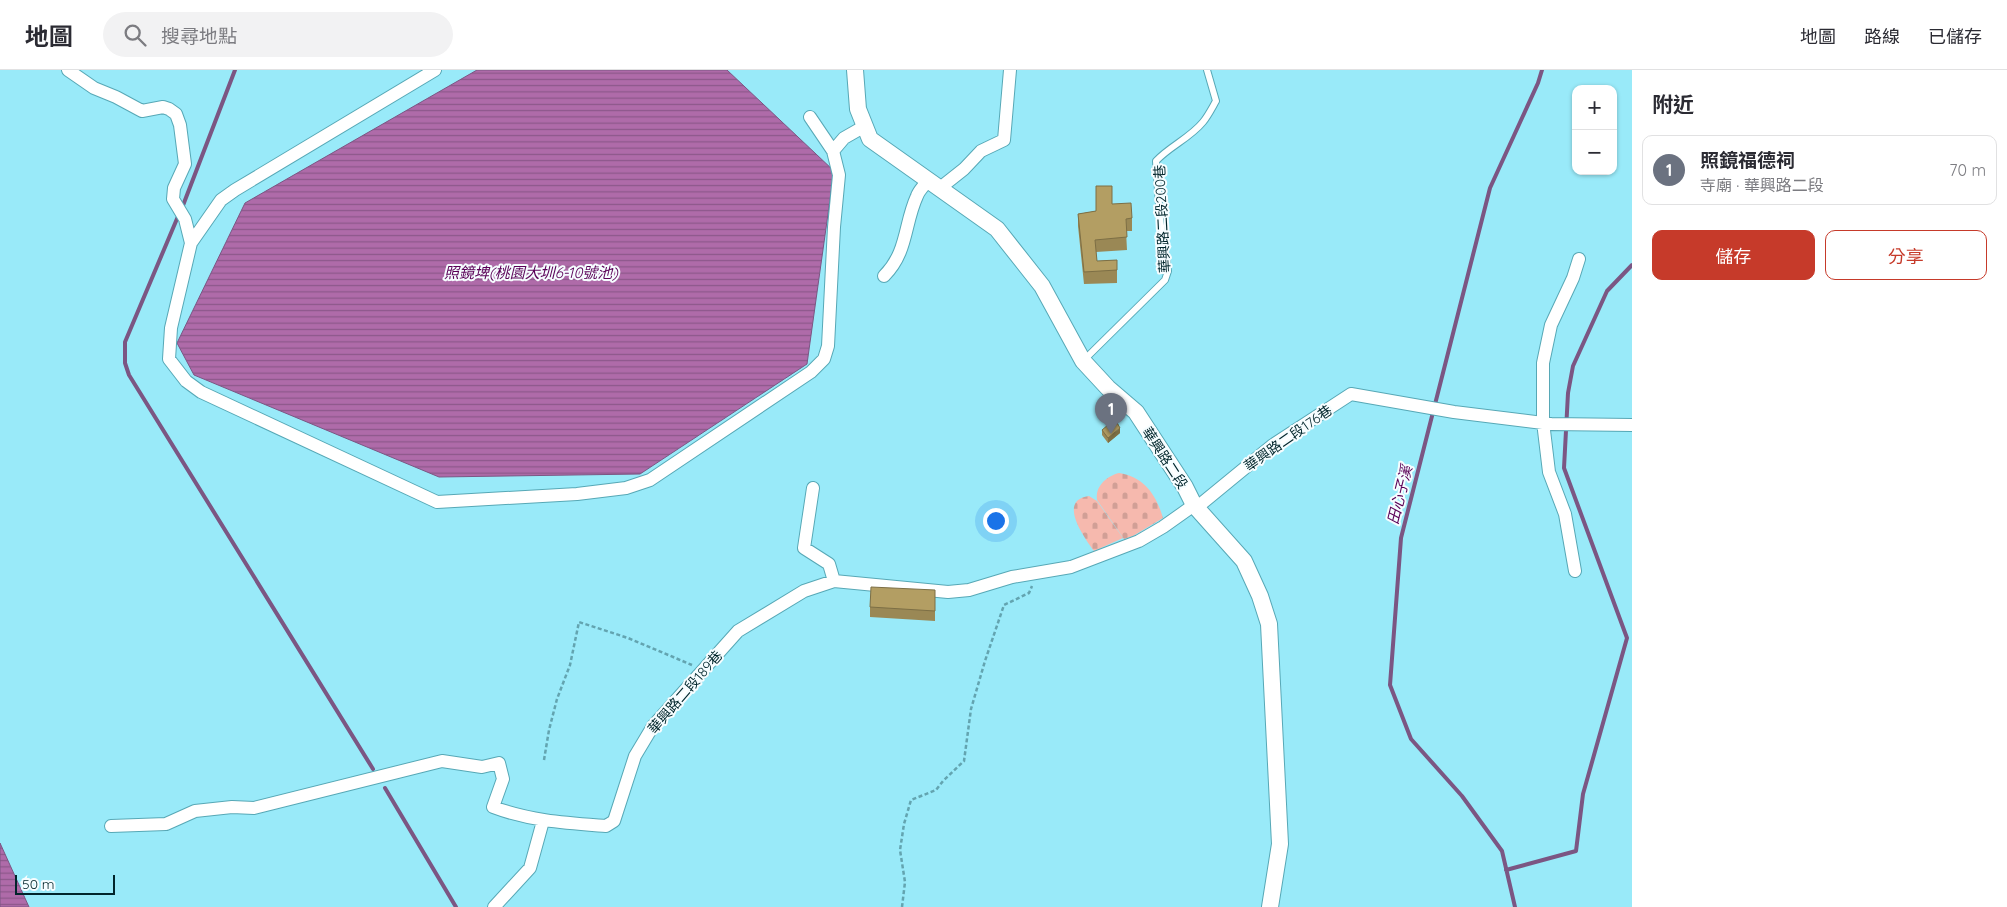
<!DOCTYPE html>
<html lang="zh-TW">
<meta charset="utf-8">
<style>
:root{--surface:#fff;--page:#f2f2f3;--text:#2b2b33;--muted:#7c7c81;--line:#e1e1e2;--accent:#c63a2a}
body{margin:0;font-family:Quicksand,"Noto Sans TC",sans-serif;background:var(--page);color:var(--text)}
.controls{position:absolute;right:15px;top:15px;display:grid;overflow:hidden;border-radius:10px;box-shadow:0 1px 4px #0004}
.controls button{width:45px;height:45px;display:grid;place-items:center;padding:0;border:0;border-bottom:1px solid var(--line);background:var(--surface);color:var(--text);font:25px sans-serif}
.scale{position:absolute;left:15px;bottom:12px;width:100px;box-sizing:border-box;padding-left:5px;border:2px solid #01252b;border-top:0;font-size:14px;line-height:18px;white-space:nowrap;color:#01252b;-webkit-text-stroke:4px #f6fdff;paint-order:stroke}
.you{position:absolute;left:995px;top:450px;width:18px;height:18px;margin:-12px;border:4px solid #fff;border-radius:50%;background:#1a73e8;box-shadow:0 0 0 8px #1a73e833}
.badge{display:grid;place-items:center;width:32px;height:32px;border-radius:50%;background:var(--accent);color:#fff;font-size:16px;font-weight:700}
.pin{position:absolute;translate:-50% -41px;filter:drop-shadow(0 1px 2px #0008)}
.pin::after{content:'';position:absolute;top:26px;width:18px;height:15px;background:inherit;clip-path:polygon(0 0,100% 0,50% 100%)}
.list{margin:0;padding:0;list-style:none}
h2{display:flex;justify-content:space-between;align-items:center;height:65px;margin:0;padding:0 20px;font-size:21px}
h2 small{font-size:16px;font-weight:400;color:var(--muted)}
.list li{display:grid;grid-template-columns:32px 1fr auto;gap:15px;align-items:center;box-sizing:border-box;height:70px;margin:0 10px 10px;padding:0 10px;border:1px solid var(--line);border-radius:10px}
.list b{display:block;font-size:19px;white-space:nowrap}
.list p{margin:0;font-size:16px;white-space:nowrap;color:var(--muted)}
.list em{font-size:16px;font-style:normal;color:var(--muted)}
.actions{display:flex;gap:10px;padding:15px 20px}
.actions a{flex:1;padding:11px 0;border:1px solid var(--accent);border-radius:10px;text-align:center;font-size:18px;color:var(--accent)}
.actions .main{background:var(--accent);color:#fff}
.icon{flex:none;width:28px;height:28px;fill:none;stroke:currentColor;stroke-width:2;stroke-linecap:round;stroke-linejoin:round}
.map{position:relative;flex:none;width:1632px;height:837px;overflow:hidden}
header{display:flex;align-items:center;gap:30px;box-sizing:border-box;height:70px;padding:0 25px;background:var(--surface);border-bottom:1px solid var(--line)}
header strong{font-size:24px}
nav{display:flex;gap:28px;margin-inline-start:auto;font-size:18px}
.search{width:350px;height:45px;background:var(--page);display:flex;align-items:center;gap:12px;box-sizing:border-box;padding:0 18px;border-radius:28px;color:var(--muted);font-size:19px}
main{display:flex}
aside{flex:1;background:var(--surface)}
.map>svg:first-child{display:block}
</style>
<header>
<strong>地圖</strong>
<div class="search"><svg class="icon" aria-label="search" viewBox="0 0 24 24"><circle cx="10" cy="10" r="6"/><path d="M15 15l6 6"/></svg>搜尋地點</div>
<nav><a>地圖</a><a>路線</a><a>已儲存</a></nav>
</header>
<main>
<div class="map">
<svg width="1632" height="837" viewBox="0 0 1632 837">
<defs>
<pattern id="cemetery-stones" width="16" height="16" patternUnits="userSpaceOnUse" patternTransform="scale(1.25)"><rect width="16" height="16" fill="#f6b9ae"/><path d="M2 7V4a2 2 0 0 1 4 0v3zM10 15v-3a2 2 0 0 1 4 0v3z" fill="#d19f96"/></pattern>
<pattern id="water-rules" width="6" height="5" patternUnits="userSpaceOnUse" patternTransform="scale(1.25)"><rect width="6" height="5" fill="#af6ba9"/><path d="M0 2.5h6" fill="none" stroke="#8c588a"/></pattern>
</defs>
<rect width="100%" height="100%" fill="#99eaf9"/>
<path fill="url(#cemetery-stones)" d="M1119,403c25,4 37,21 44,45l-30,18 -9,3 -27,-39c-2,-14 10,-24 22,-27z
M1089,426l8,5 26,37 -29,13c-10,-14 -37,-51 -5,-55z"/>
<path fill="url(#water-rules)" stroke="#7b5683" d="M477,0h250l107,101 -27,193 -167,110 -201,3 -245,-102 -17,-32 68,-140z
M0,773l29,64h-29z"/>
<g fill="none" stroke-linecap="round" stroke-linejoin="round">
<path stroke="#7b5683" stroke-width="4" d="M182,138l53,-138
M179,144l-54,128v21l4,12 244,394
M385,718l71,119
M1506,800l70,-19 7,-57 44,-156 -63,-170 4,-75 5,-27 34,-75 25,-26
M1515,837l-13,-56 -40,-55 -51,-57 -21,-54 11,-147 89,-350 48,-105 4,-13"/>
<g stroke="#57a8b6" stroke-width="8">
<path id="service" d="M1084,290l81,-80 3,-9 -8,-52 -4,-58c14,-15 34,-23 47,-39 5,-6 9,-14 13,-21l-9,-31"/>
</g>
<g stroke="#57a8b6" stroke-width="14">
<path id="minor" d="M68,0l26,18 22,9 26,14 21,-4 6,2 7,5 4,11 5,39 -11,24 -1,11 12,20 6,24 -20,85 -2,31 17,22 15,11 236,110 140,-8 49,-6 24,-8 161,-108 13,-13 4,-13 6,-119 5,-52 -6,-24 -23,-34
M833,81l11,-13 21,-12
M940,118l24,-19 17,-18 23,-11 6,-70
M191,173l30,-43 14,-10 200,-120
M884,206c24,-24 20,-52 33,-80 2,-6 8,-11 11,-16
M813,418l-9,60 25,16 5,17
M1575,501l-10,-57 -16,-42 -6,-50v-59l8,-38 22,-47 6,-19
M111,756l55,-2 29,-13 37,-4 22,1 188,-47 40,6 17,-4 4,16 -10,28c37,14 74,16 113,19l8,-5 21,-65 18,-30 85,-95 66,-40 30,-10 114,11 21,-2 43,-13 59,-10 68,-26 24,-14 31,-22 7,-1 72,-59 78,-51 103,18 97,12 81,1
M494,837l36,-39 13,-47"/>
</g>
<g stroke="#57a8b6" stroke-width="18">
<path id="tertiary" d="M855,0l3,39 12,30 127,90 45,57 41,75 25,27 28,24 49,75 9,18 50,56 16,35 9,28 11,220 -10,63"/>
</g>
<path stroke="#63a4b0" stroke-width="2.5" stroke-dasharray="4 2.5" stroke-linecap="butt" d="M544,690l5,-30 8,-31 13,-34 9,-43 49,16 64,27
M902,837l3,-25 -5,-32 4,-26 7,-24 25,-10 7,-9 21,-20 7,-52 14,-48 19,-56 25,-12 3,-7"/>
<use href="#service" stroke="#fff" stroke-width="6"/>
<use href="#minor" stroke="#fff" stroke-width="12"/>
<use href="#tertiary" stroke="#fff" stroke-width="16"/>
</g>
<path fill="#9a8855" d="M1112,134l20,14v13h-6l1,19 -31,2 1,9 20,-1v23l-33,1 -6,-58v-12l18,-3z
M1102,360l18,3 -12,10 -6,-8z
M935,520v31l-65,-4v-10z"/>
<path fill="#7d6f45" d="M1120,358v5l-12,10v-5z"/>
<path fill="#b39e63" stroke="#7d6f45" d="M1096,116h16v18l19,-1 1,15 -6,1 1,18 -32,3 2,21 20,-1v10l-33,2 -6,-58 18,-3z
M1115,349l5,9 -12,10 -6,-8z
M871,517l64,3v21l-65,-4z"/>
<g text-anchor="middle" stroke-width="4" stroke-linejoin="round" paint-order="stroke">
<g font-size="14" fill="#01252b" stroke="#f6fdff">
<text transform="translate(1162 149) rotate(-93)" y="5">華興路二段200巷</text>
<text transform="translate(1288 368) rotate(-35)" y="5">華興路二段176巷</text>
<text transform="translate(1165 388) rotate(57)" y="5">華興路二段</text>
<text transform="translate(685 622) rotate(-49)" y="5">華興路二段189巷</text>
</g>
<g font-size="15" font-style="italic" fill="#5a0057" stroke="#f6fdff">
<text x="531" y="208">照鏡埤(桃園大圳6-10號池)</text>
<text transform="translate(1400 425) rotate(-76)" y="5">田心子溪</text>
</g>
</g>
</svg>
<div class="controls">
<button>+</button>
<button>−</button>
</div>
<div class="scale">50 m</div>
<div class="you"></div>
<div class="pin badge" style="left:1111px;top:364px;background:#6b7280">1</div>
</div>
<aside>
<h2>附近<small></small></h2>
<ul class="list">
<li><span class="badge" style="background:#6b7280">1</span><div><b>照鏡福德祠</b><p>寺廟 · 華興路二段</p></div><em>70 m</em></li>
</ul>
<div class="actions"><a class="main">儲存</a><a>分享</a></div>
</aside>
</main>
